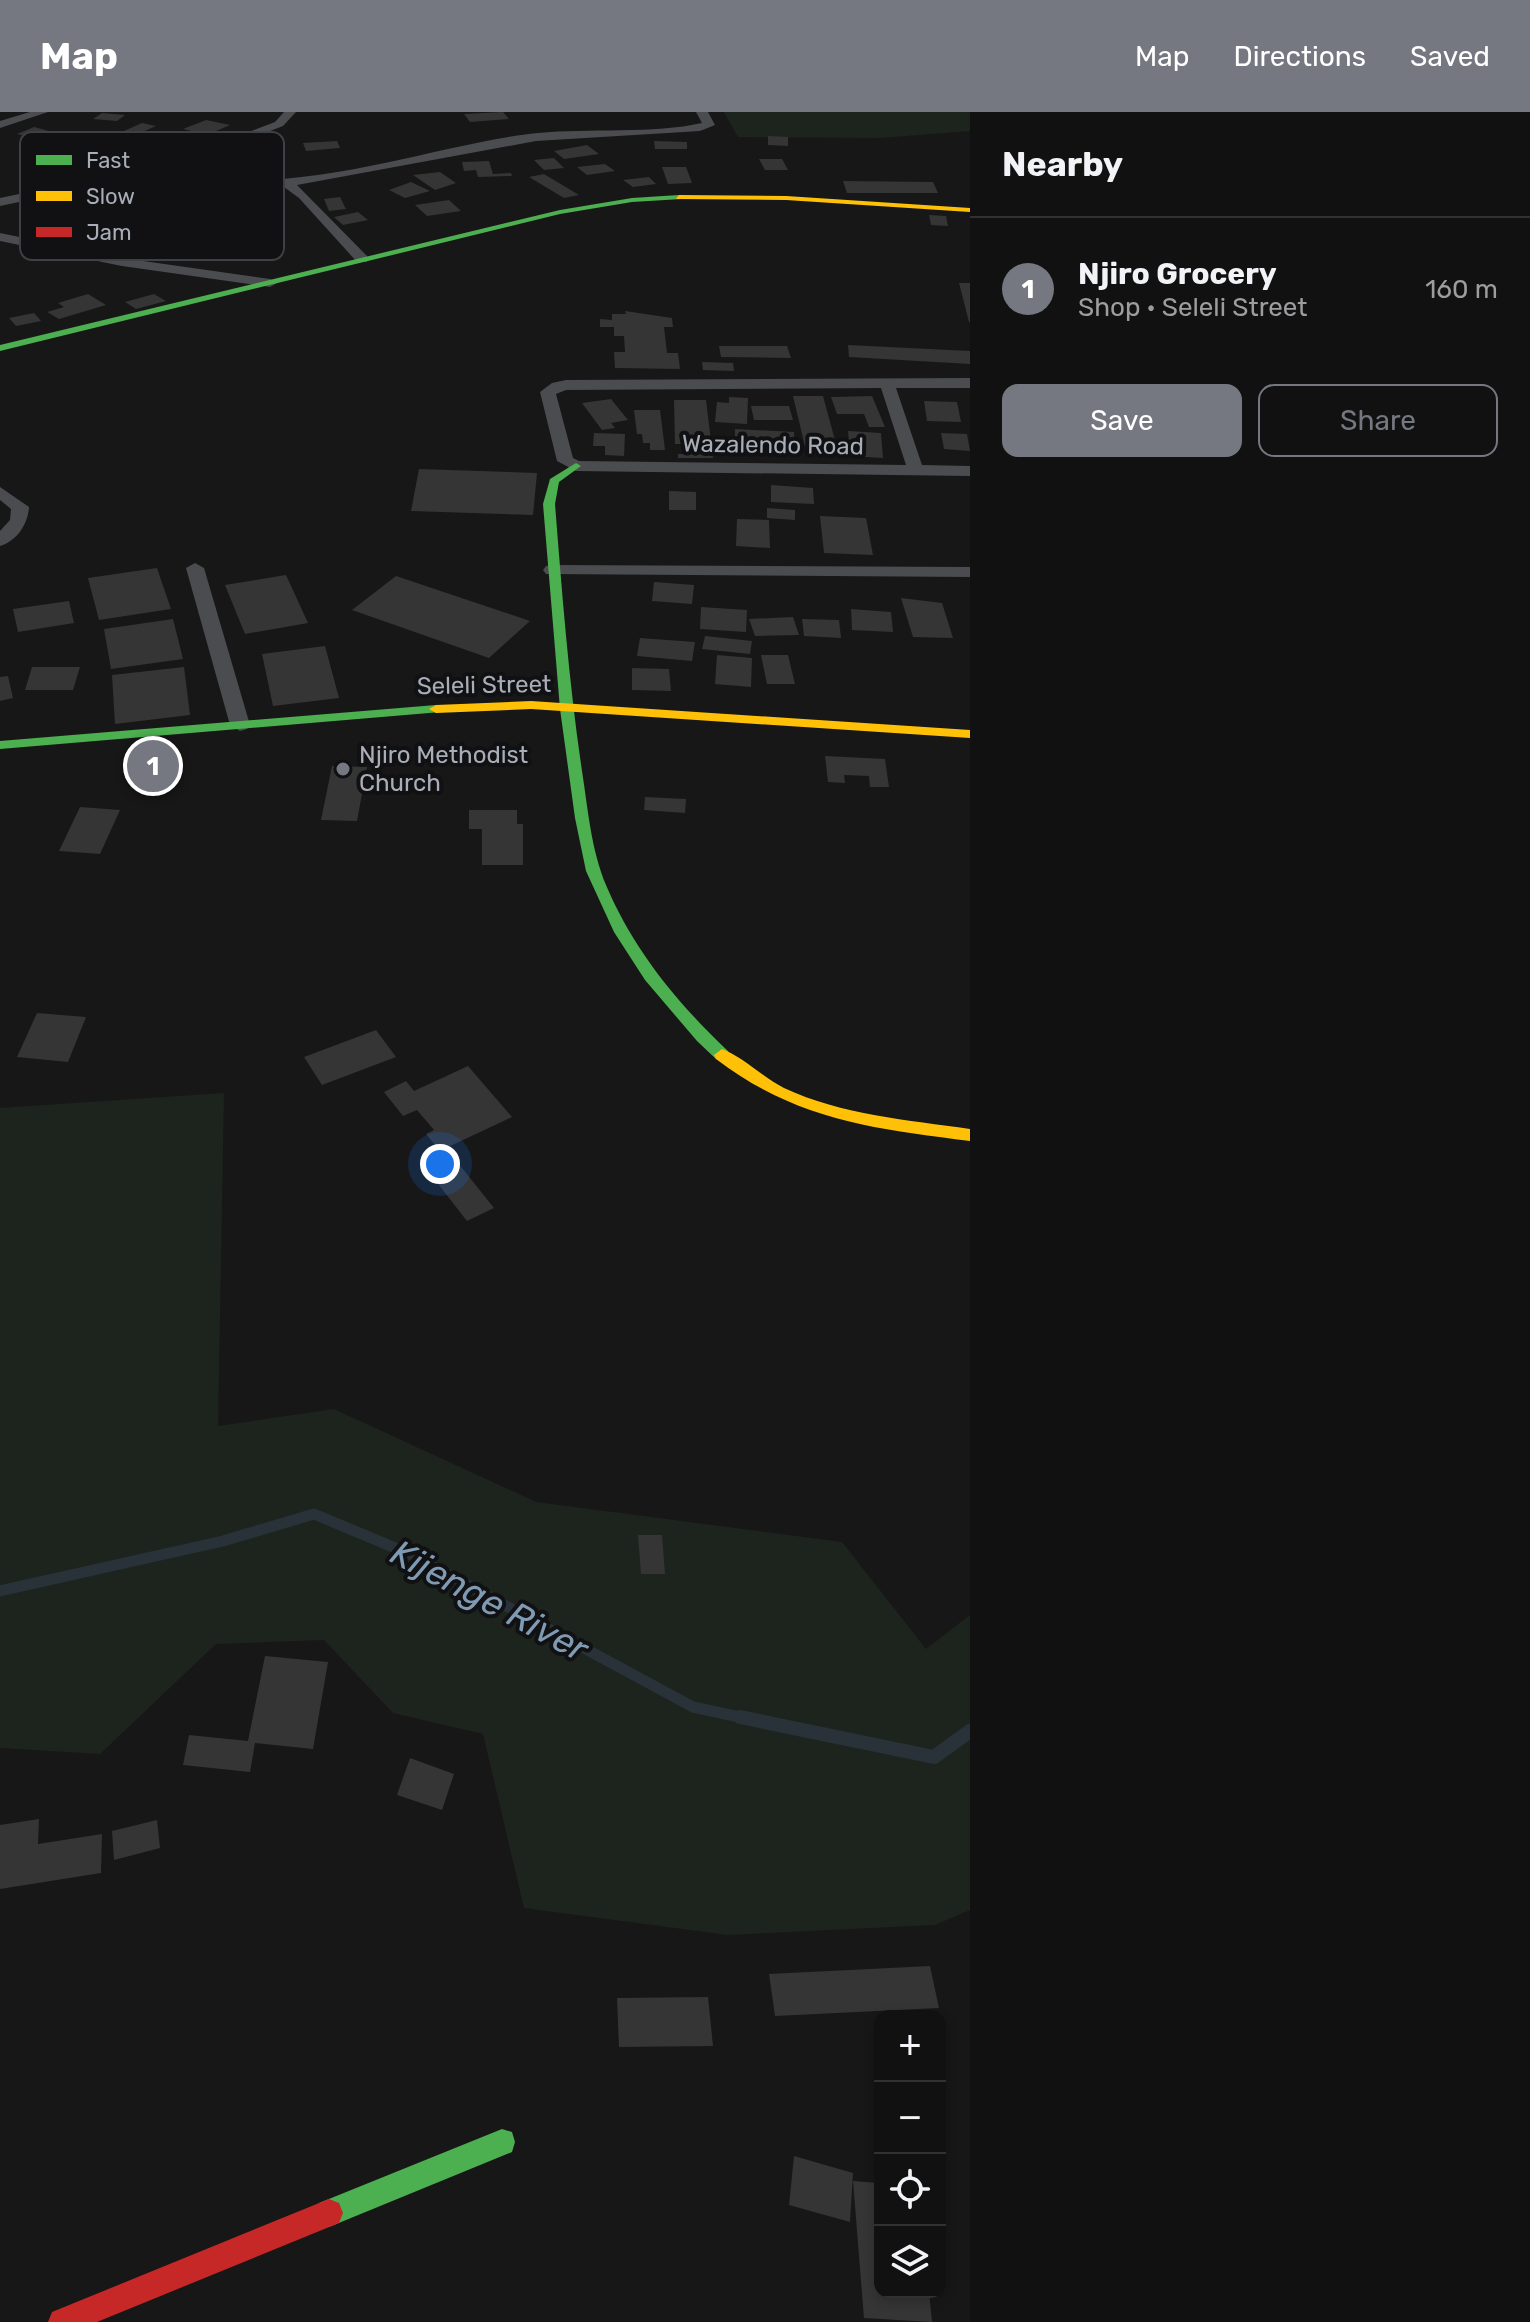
<!DOCTYPE html>
<meta charset="utf-8">
<style>
:root{--surface:#111;--page:#1a1a1a;--text:#f1f3f6;--muted:#9c9d9f;--line:#303131;--accent:#757880}
body{margin:0;font-family:Rubik,sans-serif;background:var(--page);color:var(--text)}
.controls{position:absolute;right:24px;bottom:24px;display:grid;overflow:hidden;border-radius:16px;box-shadow:0 4px 12px #0003}
.controls button{width:72px;height:72px;display:grid;place-items:center;padding:0;border:0;border-bottom:2px solid var(--line);background:var(--surface);color:var(--text);font:40px sans-serif}
.you{position:absolute;left:440px;top:1052px;width:28px;height:28px;margin:-20px;border:6px solid #fff;border-radius:50%;background:#1a73e8;box-shadow:0 0 0 12px #1a73e833}
.badge{display:grid;place-items:center;width:52px;height:52px;border-radius:50%;background:var(--accent);color:#fff;font-size:26px;font-weight:700}
.pin{position:absolute;translate:-50% -50%;border:4px solid #fff;box-shadow:0 2px 8px #0006}
.list{margin:0;padding:0;list-style:none}
h2{display:flex;justify-content:space-between;align-items:center;height:104px;margin:0;padding:0 32px;font-size:34px}
h2 small{font-size:26px;font-weight:400;color:var(--muted)}
.list li{display:grid;grid-template-columns:52px 1fr auto;gap:24px;align-items:center;box-sizing:border-box;height:144px;padding:0 32px;border-top:2px solid var(--line)}
.list b{display:block;font-size:30px;white-space:nowrap}
.list p{margin:0;font-size:26px;white-space:nowrap;color:var(--muted)}
.list em{font-size:26px;font-style:normal;color:var(--muted)}
.actions{display:flex;gap:16px;padding:24px 32px}
.actions a{flex:1;padding:18px 0;border:2px solid var(--accent);border-radius:16px;text-align:center;font-size:28px;color:var(--accent)}
.actions .main{background:var(--accent);color:#fff}
.icon{flex:none;width:44px;height:44px;fill:none;stroke:currentColor;stroke-width:2;stroke-linecap:round;stroke-linejoin:round}
.map{position:relative;flex:none;width:970px;height:2210px;overflow:hidden}
header{display:flex;align-items:center;gap:48px;box-sizing:border-box;height:112px;padding:0 40px;background:var(--accent);color:#fff}
header strong{font-size:38px}
nav{display:flex;gap:44px;margin-inline-start:auto;font-size:28px}
main{display:flex}
aside{flex:1;background:var(--surface)}
.map>svg:first-child{display:block}
</style>
<header>
<strong>Map</strong>
<nav><a>Map</a><a>Directions</a><a>Saved</a></nav>
</header>
<main>
<div class="map">
<svg width="970" height="2210" viewBox="0 0 970 2210">
<rect width="100%" height="100%" fill="#171717"/>
<path fill="#1d241e" d="M724,0h246v19l-90,7 -142,-1z
M224,981l-6,333 116,-17 202,93 306,40 84,107 44,-34v295l-35,15 -207,10 -204,-27 -41,-174 -90,-21 -69,-73 -108,4 -116,110 -100,-6v-640z"/>
<g fill="none" stroke-linecap="round" stroke-linejoin="round">
<path stroke="#2a3239" stroke-width="11" d="M0,1479l223,-50 91,-27 98,41 281,152 56,12"/>
<path stroke="#2a3239" stroke-width="14" d="M740,1605l194,40 36,-26"/>
</g>
<path fill="#353536" d="M503,0l6,7 -39,3 -6,-8z
M102,1l23,2 -8,6 -24,-2z
M206,8l24,5 -23,10 -24,-6z
M142,11l14,3 -18,8 -14,-3z
M34,15l26,7 -17,7 -26,-7z
M768,24l20,1v9l-20,-1z
M337,29l3,7 -34,3 -3,-8z
M654,29l33,1v7h-32z
M587,33l12,9 -35,5 -10,-8z
M554,46l10,10 -20,2 -10,-10z
M759,47h23l6,11h-23z
M489,49l4,13 18,-1 1,3 -34,1 -2,-7 -12,1 -2,-9z
M605,52l10,7 -28,4 -10,-8z
M662,55h24l6,16 -24,1z
M440,60l16,11 -21,7 -22,-15z
M544,62l35,21 -15,3 -35,-21z
M649,65l7,7 -23,3 -10,-7z
M843,69l90,1 5,11h-91z
M411,70l19,9 -25,7 -16,-8z
M340,85l6,12 -17,2 -5,-12z
M449,88l12,11 -34,5 -12,-11z
M358,100l10,8 -25,5 -9,-8z
M929,103l17,1 2,10 -17,-1z
M959,171h11v39h-1z
M88,182l18,11 -47,14 -12,-7 17,-5 -6,-4z
M154,182l12,7 -30,8 -11,-7z
M625,199l47,7 1,9h-9l3,26h11l2,16 -65,-1 -1,-16h11l-1,-16h-10v-9h-14v-8l12,1v-6h14z
M34,201l7,8 -25,5 -7,-8z
M848,233l122,6v13l-121,-7z
M719,234h68l4,12 -70,-1z
M702,250l31,1 1,8 -31,-1z
M793,284h30l16,59h-32z
M872,284l13,31h-16l-5,-13h-27l-6,-17z
M729,285l19,1 -1,26 -32,-2 2,-20 12,1z
M611,287l17,21 -17,3 4,5 -13,2 -20,-27z
M674,288h32l7,58h-35v-4h15v-10h-18z
M924,289l33,1 4,20 -34,-1z
M751,294h38l4,14h-39z
M634,298h26l5,40h-15v-7h-7l-1,-9h-5z
M735,317l59,3 1,22 -60,-3z
M848,319l33,2 2,25 -33,-2z
M594,321l31,1 -1,22 -19,-1v-9h-12z
M941,321l26,1 3,17 -26,-2z
M419,357l118,4 -4,42 -122,-4z
M771,373l42,3 1,16 -43,-2z
M669,379l27,1v18h-27z
M767,396l28,2v10l-28,-2z
M820,404l46,2 7,37 -49,-2z
M737,407l32,1 1,28 -34,-2z
M157,456l14,41 -72,11 -11,-42z
M286,463l22,48 -63,11 -20,-49z
M396,464l134,45 -41,37 -137,-48z
M654,470l40,3 -2,19 -40,-3z
M901,486l41,5 11,35 -40,-1z
M69,489l5,22 -56,9 -5,-23z
M701,495l46,3 -1,22 -46,-3z
M851,497l40,3 2,20 -41,-2z
M793,505l6,18 -44,1 -6,-17z
M173,507l10,40 -72,10 -7,-40z
M802,507l37,1 2,18 -37,-2z
M705,524l47,5 -2,13 -48,-5z
M640,526l55,4 -3,19 -55,-5z
M325,534l14,52 -66,8 -11,-52z
M717,543l35,3 -1,29 -36,-3z
M761,543h27l7,29h-28z
M32,555h48l-7,23h-48z
M184,555l6,48 -75,9 -3,-49z
M632,556l37,1 2,22 -39,-1z
M8,564l5,22 -13,3v-24z
M825,644l60,3 4,28h-19l-1,-11 -25,-1 1,8 -17,-1z
M169,647l-1,12 -26,2 1,-12z
M332,654l35,1 -10,54 -36,-1z
M645,685l41,2 -1,14 -41,-3z
M80,695l40,3 -20,44 -41,-3z
M469,698h48v14h6v41h-41v-36h-13z
M37,901l49,4 -18,45 -51,-5z
M376,918l20,27 -74,28 -18,-28z
M468,954l44,51 -66,31 48,60 -27,13 -43,-55 20,-10 -18,-22 8,-4 -17,-20 -14,6 -19,-24 22,-11 8,10z
M638,1423h24l3,39h-24z
M265,1544l63,6 -15,87 -58,-6 -5,29 -67,-7 6,-30 59,6z
M410,1646l44,16 -12,36 -45,-15z
M39,1707l-1,25 64,-10 -1,39 -101,16v-64z
M157,1708l3,28 -46,12 -2,-29z
M930,1854l9,42 -164,8 -6,-42z
M708,1885l5,49 -94,1 -2,-49z
M794,2044l59,17 -3,49 -61,-17z
M853,2069l27,2v109h49l3,30 -68,-4z"/>
<g fill="none" stroke-linecap="round" stroke-linejoin="round">
<path fill="#4b4c50" fill-rule="evenodd" d="M30,0h18l-48,16v-7z
M284,0h12l-13,14 -106,41c104,39 253,-23 361,-34 51,-5 116,1 164,-10l-6,-11h12l7,13 -15,6 -164,10 -239,44 70,71v6h-10l-58,-64 -15,-11 -84,-3 -35,-13 -165,35v-8l163,-34 112,-42z
M0,121l122,25 148,21 7,4 -7,4 -148,-21 -122,-25z
M970,266v10h-74l26,77 48,1v10l-394,-5 -19,-10 -17,-69 12,-9 14,-3zM881,276l25,77 -327,-4 -6,-3 -17,-64 10,-4z
M0,375l29,20c-1,17 -12,34 -29,39v-15l10,-11 1,-11 -11,-9z
M195,451l9,5 46,157 -3,4 -7,2 -10,-6 -44,-157z
M552,453l418,2v10l-424,-3 -3,-4 3,-4z"/>
<path fill="#4caf50" fill-rule="evenodd" d="M679,83l3,4 -50,3 -72,12 -560,137v-6l560,-135 72,-12z
M576,351l5,3 -22,16 -4,22c7,89 14,179 27,267 6,38 9,78 24,114 27,64 71,118 122,166l2,4 -8,6 -6,-2 -19,-18 -52,-61 -31,-48 -28,-61 -11,-53 -15,-109 -17,-205 7,-25z
M436,593l5,1v6l-441,37v-8z
M502,2017l10,3 3,10 -3,10 -183,75 -10,-4 -4,-10 4,-10z"/>
<path fill="#ffc107" fill-rule="evenodd" d="M679,83l107,1 184,12v4l-184,-12 -110,-1z
M531,589l439,29v8l-439,-29 -95,4 -7,-4 7,-4z
M722,937c18,6 42,29 62,39 58,27 124,32 186,41v12c-96,-12 -174,-21 -254,-82l-2,-4z"/>
<path fill="#c62828" fill-rule="evenodd" d="M329,2087l10,4 4,10 -4,10 -242,99h-49l4,-10z"/>
</g>
<circle fill="#757880" stroke="#111113" stroke-width="3" cx="343" cy="657" r="8"/>
<g text-anchor="middle" stroke-width="8" stroke-linejoin="round" paint-order="stroke">
<g font-size="24" fill="#a8adb8" stroke="#111113">
<text transform="translate(773 333) rotate(1)" y="8">Wazalendo Road</text>
<text transform="translate(484 573) rotate(-1)" y="8">Seleli Street</text>
</g>
<g font-size="24" fill="#a8adb8" stroke="#111113" text-anchor="start">
<text x="359" y="651">Njiro Methodist<tspan x="359" dy="28">Church</tspan></text>
</g>
<g font-size="36" font-style="italic" fill="#7f9bb3" stroke="#111113">
<text transform="translate(490 1488) rotate(28)" y="13">Kijenge River</text>
</g>
</g>
<rect x="20" y="20" width="264" height="128" rx="12" fill="#111113" stroke="#3e4045" stroke-width="2"/>
<rect x="36" y="43" width="36" height="10" fill="#4caf50"/>
<rect x="36" y="79" width="36" height="10" fill="#ffc107"/>
<rect x="36" y="115" width="36" height="10" fill="#c62828"/>
<g font-size="22" fill="#a8adb8">
<text x="86" y="56">Fast</text>
<text x="86" y="92">Slow</text>
<text x="86" y="128">Jam</text>
</g>
</svg>
<div class="controls">
<button>+</button>
<button>−</button>
<button><svg class="icon" aria-label="locate" viewBox="0 0 24 24"><circle cx="12" cy="12" r="6"/><path d="M12 2v4M12 18v4M2 12h4M18 12h4"/></svg></button>
<button><svg class="icon" aria-label="layers" viewBox="0 0 24 24"><path d="M12 4l9 5-9 5-9-5zM3 14l9 5 9-5"/></svg></button>
</div>
<div class="you"></div>
<div class="pin badge" style="left:153px;top:654px">1</div>
</div>
<aside>
<h2>Nearby<small></small></h2>
<ul class="list">
<li><span class="badge">1</span><div><b>Njiro Grocery</b><p>Shop · Seleli Street</p></div><em>160 m</em></li>
</ul>
<div class="actions"><a class="main">Save</a><a>Share</a></div>
</aside>
</main>
